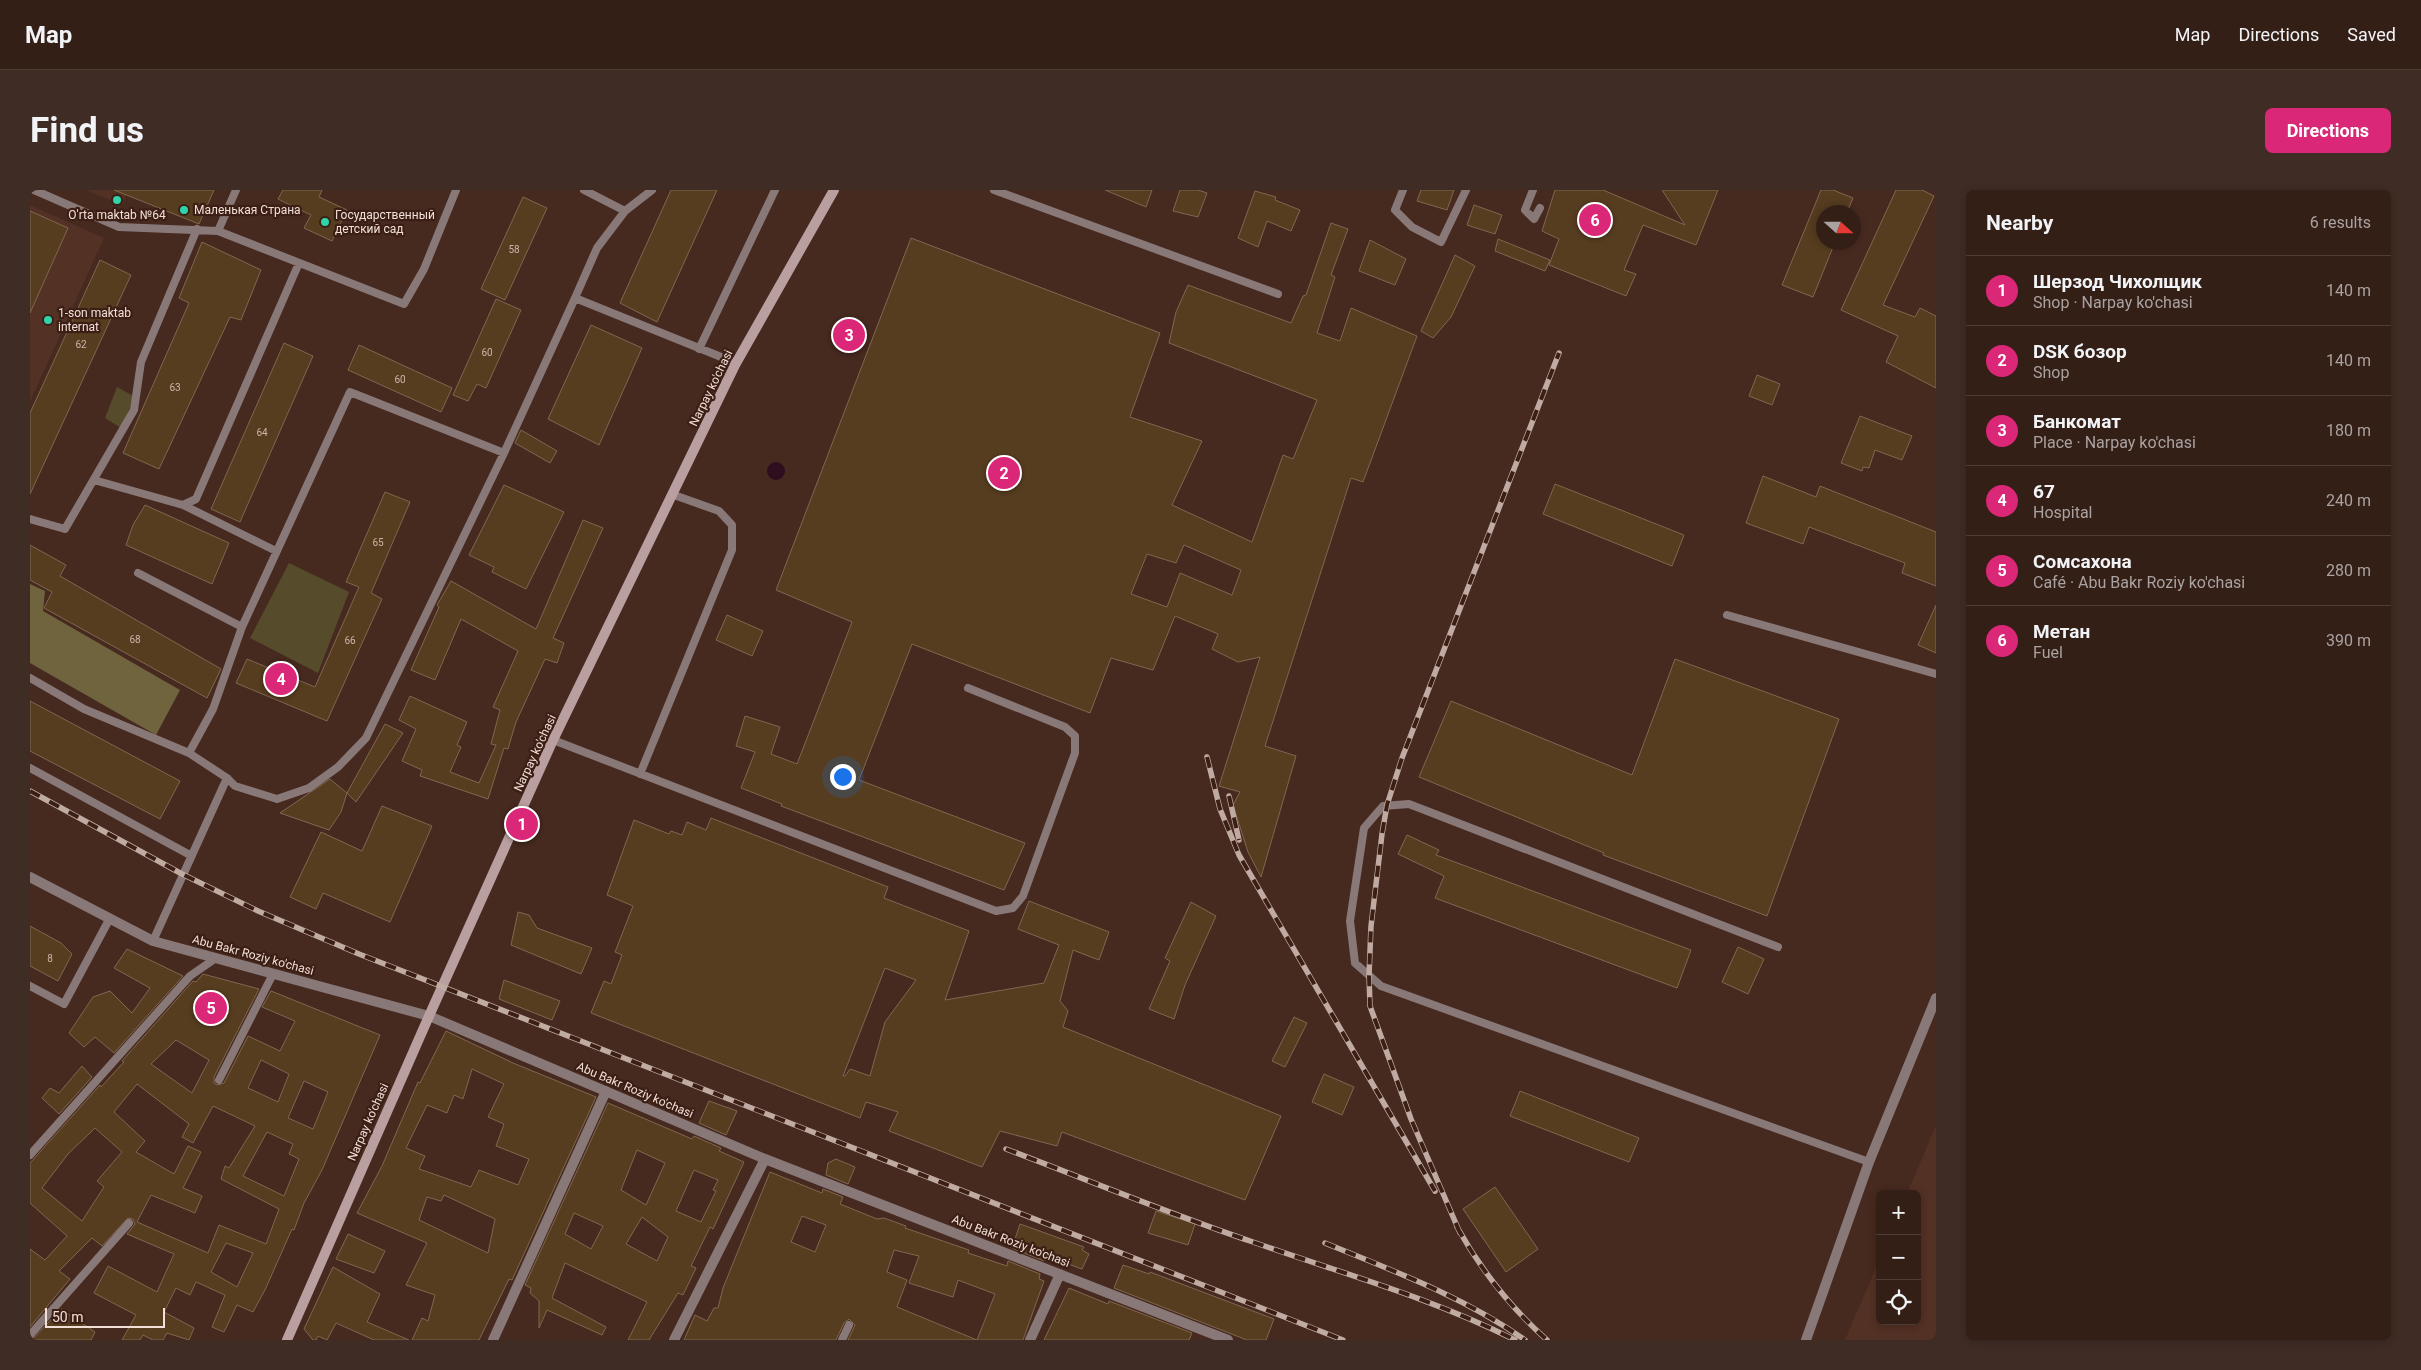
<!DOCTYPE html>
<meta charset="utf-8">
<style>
:root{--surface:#341f17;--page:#3f2c24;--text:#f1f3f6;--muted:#a9a2a1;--line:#4e3d36;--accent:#db2777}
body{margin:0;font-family:Roboto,sans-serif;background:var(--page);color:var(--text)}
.controls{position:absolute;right:15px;bottom:15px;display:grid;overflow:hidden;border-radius:8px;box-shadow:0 2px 8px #0003}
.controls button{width:45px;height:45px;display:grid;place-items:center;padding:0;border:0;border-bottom:1px solid var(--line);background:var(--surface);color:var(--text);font:25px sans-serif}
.compass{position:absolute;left:1786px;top:15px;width:45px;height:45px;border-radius:50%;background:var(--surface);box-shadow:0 2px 8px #0003;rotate:111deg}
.scale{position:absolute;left:15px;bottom:12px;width:120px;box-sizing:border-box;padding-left:5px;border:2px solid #f2dfd8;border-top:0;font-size:14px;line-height:18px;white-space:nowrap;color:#f2dfd8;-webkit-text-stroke:4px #3b1f15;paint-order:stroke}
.you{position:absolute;left:812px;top:586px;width:18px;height:18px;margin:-12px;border:4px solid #fff;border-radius:50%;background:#1a73e8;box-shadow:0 0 0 8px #1a73e833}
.badge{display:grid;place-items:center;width:32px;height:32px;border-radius:50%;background:var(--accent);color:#fff;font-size:16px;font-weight:700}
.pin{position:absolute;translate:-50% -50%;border:2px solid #fff;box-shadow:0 1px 5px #0006}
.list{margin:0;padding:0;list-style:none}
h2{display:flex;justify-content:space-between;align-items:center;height:65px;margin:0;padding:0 20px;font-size:21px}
h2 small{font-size:16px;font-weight:400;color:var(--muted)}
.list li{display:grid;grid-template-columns:32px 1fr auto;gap:15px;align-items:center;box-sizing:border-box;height:70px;padding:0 20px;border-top:1px solid var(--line)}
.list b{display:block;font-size:19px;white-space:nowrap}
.list p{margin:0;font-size:16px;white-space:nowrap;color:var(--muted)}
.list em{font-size:16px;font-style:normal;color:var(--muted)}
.icon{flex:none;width:28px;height:28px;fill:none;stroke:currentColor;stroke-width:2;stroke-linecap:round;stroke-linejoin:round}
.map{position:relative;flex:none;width:1906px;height:1150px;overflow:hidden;border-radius:8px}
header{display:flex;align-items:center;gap:30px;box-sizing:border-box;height:70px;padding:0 25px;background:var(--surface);border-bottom:1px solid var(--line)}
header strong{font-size:24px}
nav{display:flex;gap:28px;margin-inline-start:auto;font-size:18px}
.intro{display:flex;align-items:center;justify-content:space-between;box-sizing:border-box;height:120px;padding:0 30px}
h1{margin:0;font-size:35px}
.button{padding:12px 22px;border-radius:8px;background:var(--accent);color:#fff;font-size:18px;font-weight:700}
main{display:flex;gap:30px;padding:0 30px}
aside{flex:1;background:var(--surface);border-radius:8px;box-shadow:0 2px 8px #0003}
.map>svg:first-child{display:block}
</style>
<header>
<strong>Map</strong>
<nav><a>Map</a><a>Directions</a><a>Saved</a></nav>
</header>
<div class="intro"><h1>Find us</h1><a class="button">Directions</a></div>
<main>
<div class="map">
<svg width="1906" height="1150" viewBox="0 0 1906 1150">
<rect width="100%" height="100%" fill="#46291f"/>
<path fill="#533124" d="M56,0h43l-7,15z
M0,15l74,33 -74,164z
M1906,935v215h-91l35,-82v63h37v-127h-10z"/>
<path fill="#564c2b" d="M87,197l18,10 -14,31 -16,-10z
M259,373l60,29 -31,81 -68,-35z"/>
<path fill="#6f643e" d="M0,394l15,7 -2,20 137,79 -24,45 -126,-72z"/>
<path fill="#2e0f20" d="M737 281a9 9 0 1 1 18 0a9 9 0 1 1-18 0Z"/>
<path fill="#573d20" stroke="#7f6850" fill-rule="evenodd" d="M84,0h100l-15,34z
M253,0h39l-3,7 28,13 -15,31 -28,-13 7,-13 -33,-16z
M641,0h46l-60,132 -37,-19z
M1075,0h47l-6,17z
M1150,0h18l9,3 -9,24 -25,-6z
M1391,0h33l-7,20 -30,-9z
M1525,0h48l82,35 -23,-35h56l-22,55 -53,-20 -19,45 12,4 -10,22 -77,-31 10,-26 -17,-8z
M1791,0h12l20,8 -6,14h-23v30h11l-22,55 -31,-12z
M1866,0h26l12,6 -51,109 32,12 5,-9 16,8v72l-50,-26 12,-26 -57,-26z
M1225,1l21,6 -1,3 25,10 -9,21 -24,-10 -9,26 -20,-9z
M493,7l24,11 -42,92 -24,-11z
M1444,15l28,10 -7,19 -28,-9z
M0,21l38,17 -38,85z
M1301,33l17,6 -17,46 4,2 -18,56 23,8 11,-33 66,28 -54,146 -12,-4 -86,268 31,10 -35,121 -13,-25 -15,-47 7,-13 -21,-6 41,-129 -22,5 -26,-13 6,-15 -43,-18 -22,54 -42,-12 -21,55 -178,-69 -53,136 166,63 -21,47 -223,-84 1,-2 -41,-16 14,-36 -19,-6 9,-30 35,11 -9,27 26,10 55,-142 -76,-32 135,-352 249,95 -30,84 72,24 -30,64 80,37 31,-87 10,4 24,-59 -148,-57 7,-31 12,-27 103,38 12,-27 3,-1zM1154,355l57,25 -9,25 -52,-22 -13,34 -36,-13 16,-40 29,9z
M1468,49l52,21 -5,11 -50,-20z
M1340,50l36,19 -11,26 -36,-14z
M172,52l59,28 -20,50 -11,-3 -71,152 -36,-16 66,-150 -10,-5z
M1425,65l20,11 -24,51 -18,21 -12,-7z
M70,70l31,15 -101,219v-81z
M466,109l25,11 -35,78 -9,-4 -9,17 -15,-6z
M561,135l51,23 -43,97 -51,-26z
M254,153l29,13 -73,166 -29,-13z
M329,155l93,43 -11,24 -93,-42z
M1727,185l23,9 -8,21 -23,-9z
M1830,226l52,20 -10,24 -27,-10 -6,18 -6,-1 -1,4 -21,-8z
M491,240l36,21 -7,12 -35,-20z
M1733,286l53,21 4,-11 116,46v54l-34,-13 3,-10 -96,-36 -6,17 -57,-21z
M1525,294l129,51 -12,31 -129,-52z
M474,295l60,27 -38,77 -34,-17 2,-5 -25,-12z
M355,302l25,10 -39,91 11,6 -55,122 -91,-38 11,-24 68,28 44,-100 -13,-5z
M115,315l84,38 -17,41 -86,-39 7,-20z
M553,330l20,8 -50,110 11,5 -7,20 -12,-4 -29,63 -8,27 -4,-1 -16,51 -68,-23 2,-6 -20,-9 14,-32 -17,-9 11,-24 57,26 -10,23 4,2 -11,25 29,11 17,-38 -5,-1 9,-34 -7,-3 25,-56 -57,-32 -26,61 -24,-10 28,-63 -2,-2 14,-24 85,48z
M0,355l36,20 -6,11 161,93 -14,29 -163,-90 8,-16 -22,-12z
M1906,415v48l-18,-8z
M697,425l36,16 -11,25 -36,-16z
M1645,469l164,60 -72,197 -164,-61 1,-2 -185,-76 32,-76 181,74z
M0,511l150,80 -20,38 -130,-68z
M355,534l18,9 -47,69 -9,-9z
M300,589l17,14 -6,19 -12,18 -49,-17z
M352,616l50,20 -42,96 -67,-29 -7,16 -26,-12 31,-65 41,19z
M681,628l177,69 -4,11 85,33 -24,69 99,-17 15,-38 -41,-16 11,-28 80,31 -10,28 -26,-10 -13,51 8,10 -5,16 218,89 -36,84 -183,-68 -5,14 -57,-15 -18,36 -93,-36 9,-19 -32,-10 -6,16 -269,-105 13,-32 7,3 11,-29 -7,-3 18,-46 -26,-11 27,-75 35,14 2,-3 11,4 5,-13 19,8zM855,778l31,12 -31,42 -15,54 -20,-7 -5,7h-2z
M1377,645l32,15 -3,5 255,95 -14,38 -242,-90 9,-22 -46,-22z
M1161,712l25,14 -31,69 -11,34 -25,-10 21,-48 -5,-3z
M488,722l11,3 8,13 55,20 -11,26 -70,-29z
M0,736l31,17 11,11 -14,27 -28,-15z
M1708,757l26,12 -16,35 -26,-12z
M97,759l56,27 -69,77 -19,-16 -11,10 -15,-14 24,-36 17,-6 22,22 18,-25 -36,-20z
M173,784l56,15 -45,88v6l3,2 7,-2 24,-47 32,15 15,-30 -33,-14 9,-16 109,44 -58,135 -18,33 -10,27 -2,-1 -27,61 -12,22 -16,-7 -13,27 -12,-5 13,-32 -29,-13 -6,13 -14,-7 -12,24 30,16 -5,12 -22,-7 -4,7h-10l-10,-5 -3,5h-18l14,-25 -42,-22 14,-27 49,26 17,-38 -47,-20 8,-10 -2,-5 -5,-1 -26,28 -10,-8 -33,33 11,8 -40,48v-78l15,11 22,-24 -37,-33v-40l70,-78 1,2 23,-25 -2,-1 71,-80 3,1zM146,850l33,20 -17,33 -41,-29zM231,870l28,14 -11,28 -30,-14zM274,891l24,11 -15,37 -25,-11zM107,894l52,40 -7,13 11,6 20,-37 42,20 -26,42 -4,-2 -4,13 58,30 -13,35 -47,-19 -11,28 -71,-31 14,-27 44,18 7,-17 -19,-8 18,-36 -13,-6 -14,28 -38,-22 9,-11 -31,-29zM65,938l27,24 -25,29 7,6 -22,34 -40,-33 26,-34zM237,942l26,12 -4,10 10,5 -15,37 -41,-20zM196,1053l27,10 -16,34 -26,-15z
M474,790l56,21 -8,19 -53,-21z
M1264,827l13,6 -22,44 -13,-6z
M416,841l67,32 83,34 -84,183 -3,-1 -30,61h-67l10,-22 6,3 7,-26 -29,-10 21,-42 -70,-30 25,-47 36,-84 2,1zM442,879l32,15 -16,33 16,7 -8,22 33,13 -11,26 -39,-15 -8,17 -52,-18 6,-13 -19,-8 21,-43 20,8 7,-18 9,4zM414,1005l51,24 -7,34 -69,-33 8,-23 14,4z
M52,876l10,11 -33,37 -17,-16 8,-10 9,5z
M1294,884l30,13 -12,28 -30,-13z
M1490,901l119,47 -10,24 -119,-46z
M679,911l28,10 -11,24 -27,-12z
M578,913l84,36 2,-3 27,12 -2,3 25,11 -31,67 -3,-2 -19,39 5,2 -13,27 -5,-2 -29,47h-21l19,-38 -82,-39 -13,35 54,29 -4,8 -55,-25 -8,18v-27l-9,-8 1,-5 -6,-3zM607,960l28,13 -19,42 -25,-15zM664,980l24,10 -5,10 3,1 -15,31 -25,-11zM544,1023l29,13 -12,23 -26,-15zM612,1027l26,20 -11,24 -31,-17z
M806,969l19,8 -7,17 -22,-9 2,-12z
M740,982l52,21 1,-4 20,8 -3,7 37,15 7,-1 22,8 -1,2 64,22 -1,3 39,13 1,-5 32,13 -1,5 5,2 -21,59h-175l7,-15 -6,-6 -5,4 -8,17h-152l11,-25 12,6 7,-13h4l5,-20zM772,1026l24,9 -11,27 -24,-10zM864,1060l25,6 -10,27 44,14 5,-17 37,14 -18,46 -80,-33 10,-27 -20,-8z
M1465,997l43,62 -32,23 -43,-63z
M1126,1021l39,13 -7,21 -40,-12z
M990,1034l64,23 -2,3 7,4 -7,15 -36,-13 -2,5 -32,-13z
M318,1044l37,17 -11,22 -38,-14z
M1093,1075l26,9 1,-2 124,47 -8,21h-19l-133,-52z
M303,1077l47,27 -13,28 42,18h-35l-38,-17 -9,17 -9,-4 -2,4h-3l-9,-11z
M1039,1098l39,16 1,-3 83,32 -3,7h-145z
M31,1119l34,23 -4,8h-59z"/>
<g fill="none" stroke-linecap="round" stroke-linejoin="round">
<path stroke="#897878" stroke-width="8" d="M4,0l85,37 99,4 186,73 20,-35 32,-79
M554,0l41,21 -28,37 -22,50 161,65
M964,0l284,104
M1373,0l-8,20 17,17 29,15 25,-52
M1503,0l-8,20 9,9 6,-11
M595,21l27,-21
M188,41l18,-41
M669,159l76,-159
M64,290l89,25 13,-6 103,-236
M153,315l93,46
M0,329l35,10 69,-119 7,-48 56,-133
M108,383l104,54
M1697,425l209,59
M0,488l54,31 105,44 38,25 8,8 42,13 32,-11 29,-21 28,-29 138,-285
M523,550l443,171 17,-3 10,-12 52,-143v-17l-10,-9 -97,-39
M159,563l24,-44 29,-82 108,-235 154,61 71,-155
M0,578l160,87
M610,584l92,-224v-25l-13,-14 -45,-16
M123,751l74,-163
M1748,757l-369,-143 -26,2 -19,22 -14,93 5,42 26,23 488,176
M0,796l34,18 46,-86
M189,890l54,-106
M0,965l160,-179 26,-18
M0,1145l99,-112
M812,1150l7,-15"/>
<path stroke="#897878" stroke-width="10" d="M0,687l123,64 276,75 336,143 463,181
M463,1150l113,-249
M644,1150l91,-181
M1000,1150l30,-66
M1776,1150l63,-178 67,-164"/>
<path stroke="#ba9fa0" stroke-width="10" d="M257,1150l142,-324 124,-276 182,-375 99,-175"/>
<g stroke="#c0aba3" stroke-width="5.5">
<path id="rail" d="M1177,567l13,52 19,46 196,336
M0,601l152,83 76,37 101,43 984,386
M1199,606l10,44
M976,959c82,31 164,65 247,93 88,31 179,56 262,98
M1427,1037c24,43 53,80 90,113
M1430,1043l-49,-114 -41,-113 -1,-30 2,-50 11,-92 5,-29 15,-47 157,-405
M1295,1053c69,28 139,54 200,97"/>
</g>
<use href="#rail" stroke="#3b1f15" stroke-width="4" stroke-dasharray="11" stroke-linecap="butt"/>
</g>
<g fill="#30d4aa" stroke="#3b1f15" stroke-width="2">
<circle cx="87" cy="10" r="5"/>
<circle cx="154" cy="20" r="5"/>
<circle cx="295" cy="32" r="5"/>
<circle cx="18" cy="130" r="5"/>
</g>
<g text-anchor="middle" stroke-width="4.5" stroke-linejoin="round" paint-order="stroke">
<g font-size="10" fill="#cbb6aa">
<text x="484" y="63">58</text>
<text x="51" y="158">62</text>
<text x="457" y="166">60</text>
<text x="370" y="193">60</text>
<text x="145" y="201">63</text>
<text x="232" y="246">64</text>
<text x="348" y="356">65</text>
<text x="105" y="453">68</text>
<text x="320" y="454">66</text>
<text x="20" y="772">8</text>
</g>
<g font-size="12" fill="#f2dfd8" stroke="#3b1f15" text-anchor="start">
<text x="164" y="24">Маленькая Страна</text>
<text x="87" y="29" text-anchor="middle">O'rta maktab №64</text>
<text x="305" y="29">Государственный<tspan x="305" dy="14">детский сад</tspan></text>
<text x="28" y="127">1-son maktab<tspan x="28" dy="14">internat</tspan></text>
</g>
<g font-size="12" fill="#f2dfd8" stroke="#3b1f15">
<text transform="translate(681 198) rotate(-64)" y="4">Narpay ko'chasi</text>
<text transform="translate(505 563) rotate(-65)" y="4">Narpay ko'chasi</text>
<text transform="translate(223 765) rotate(15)" y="4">Abu Bakr Roziy ko'chasi</text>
<text transform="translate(605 900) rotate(23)" y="4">Abu Bakr Roziy ko'chasi</text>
<text transform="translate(338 932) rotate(-66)" y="4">Narpay ko'chasi</text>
<text transform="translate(981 1051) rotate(21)" y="4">Abu Bakr Roziy ko'chasi</text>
</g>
</g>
</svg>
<div class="controls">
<button>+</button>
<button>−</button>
<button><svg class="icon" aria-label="locate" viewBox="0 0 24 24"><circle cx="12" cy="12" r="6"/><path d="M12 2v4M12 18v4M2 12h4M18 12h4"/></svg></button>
</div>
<svg class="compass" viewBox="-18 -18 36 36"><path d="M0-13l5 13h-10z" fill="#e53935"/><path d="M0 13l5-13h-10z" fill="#a9a2a1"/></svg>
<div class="scale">50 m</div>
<div class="you"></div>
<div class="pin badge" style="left:492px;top:634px">1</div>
<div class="pin badge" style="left:974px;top:283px">2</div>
<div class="pin badge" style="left:819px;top:145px">3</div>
<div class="pin badge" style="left:251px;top:489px">4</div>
<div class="pin badge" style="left:181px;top:818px">5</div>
<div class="pin badge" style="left:1565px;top:30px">6</div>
</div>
<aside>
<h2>Nearby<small>6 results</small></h2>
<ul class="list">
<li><span class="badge">1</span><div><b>Шерзод Чихолщик</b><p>Shop · Narpay ko'chasi</p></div><em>140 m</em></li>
<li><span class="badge">2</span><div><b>DSK бозор</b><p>Shop</p></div><em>140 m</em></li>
<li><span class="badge">3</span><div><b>Банкомат</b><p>Place · Narpay ko'chasi</p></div><em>180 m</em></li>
<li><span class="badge">4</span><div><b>67</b><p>Hospital</p></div><em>240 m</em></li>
<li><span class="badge">5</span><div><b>Сомсахона</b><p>Café · Abu Bakr Roziy ko'chasi</p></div><em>280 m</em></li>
<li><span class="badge">6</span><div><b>Метан</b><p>Fuel</p></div><em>390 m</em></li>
</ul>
</aside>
</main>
